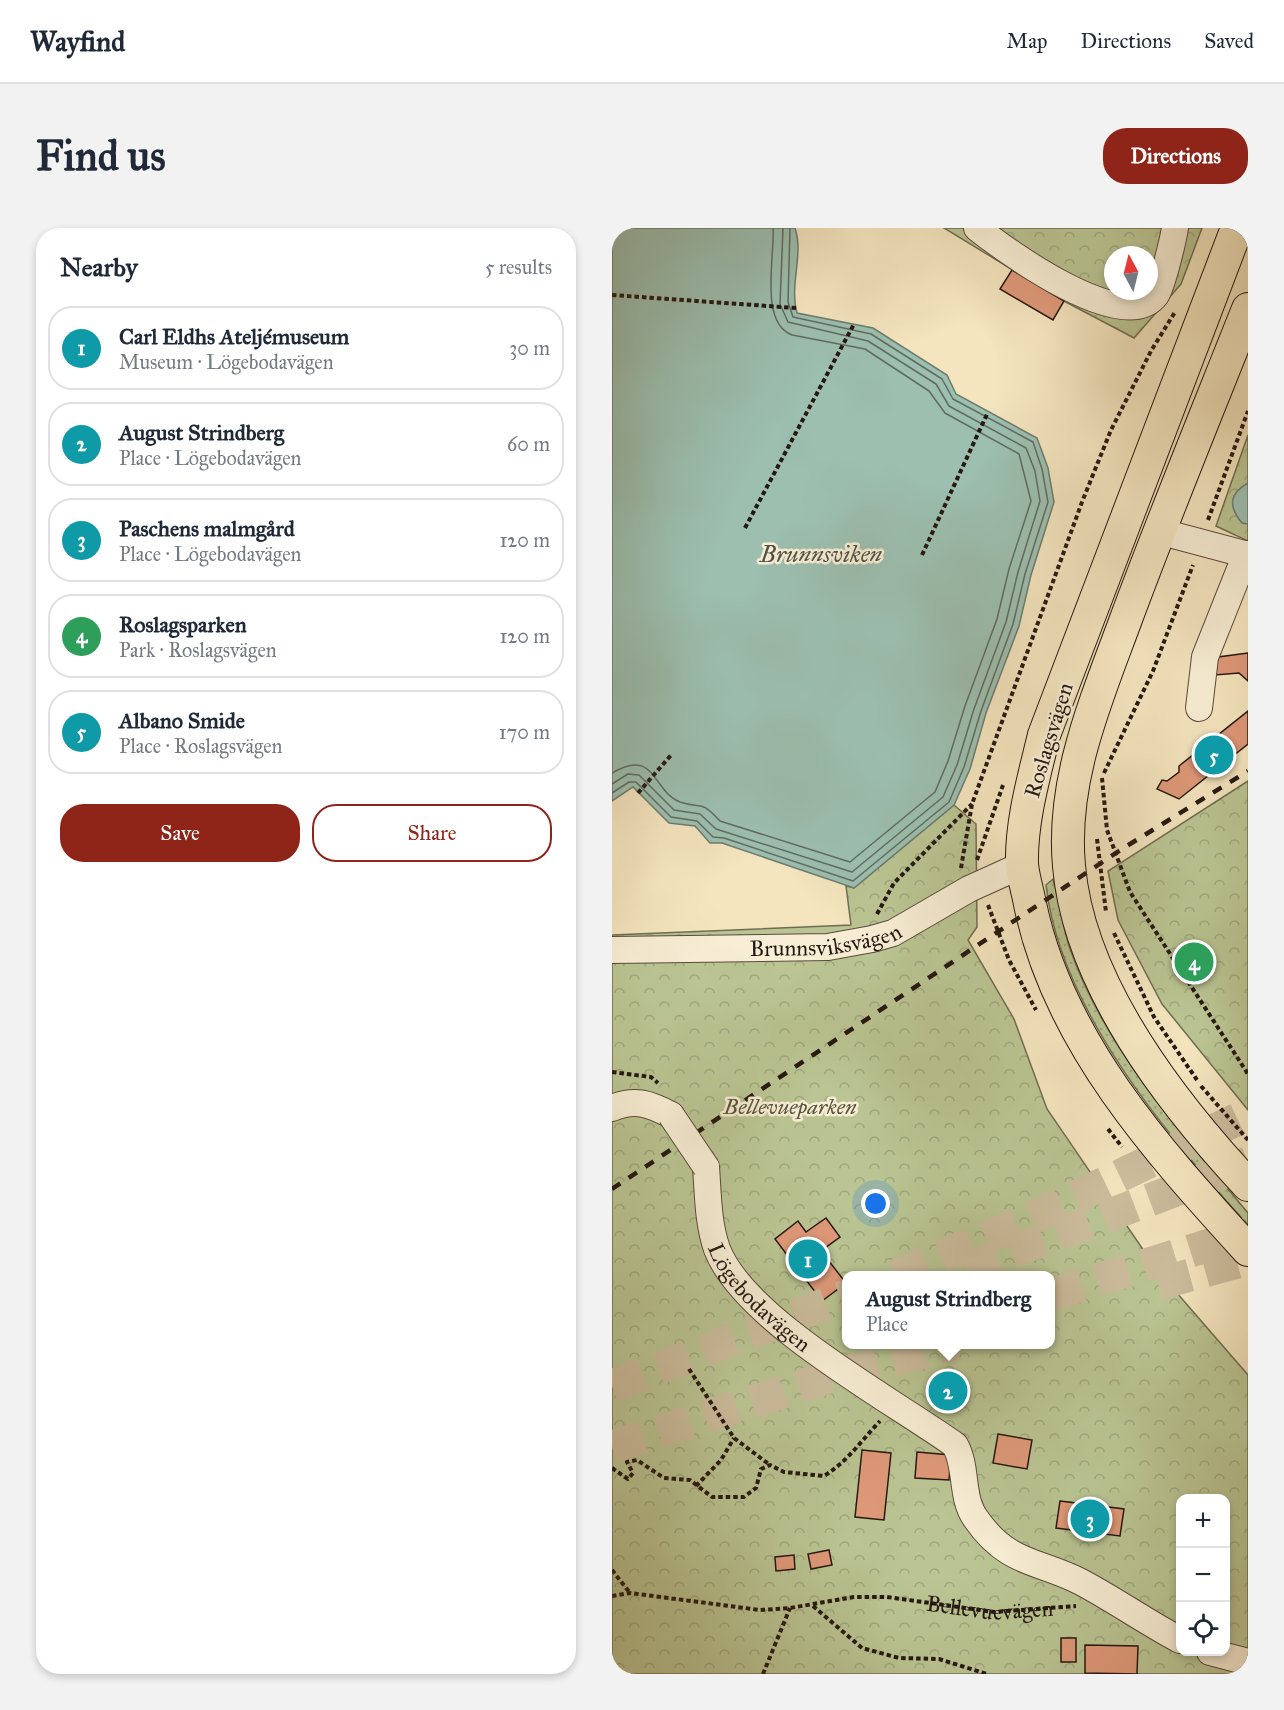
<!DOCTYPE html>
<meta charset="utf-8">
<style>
:root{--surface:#fff;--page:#f2f2f3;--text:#1f2937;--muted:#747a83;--line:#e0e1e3;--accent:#8f2418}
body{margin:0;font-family:"IM FELL Great Primer",serif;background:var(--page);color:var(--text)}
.controls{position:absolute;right:18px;bottom:18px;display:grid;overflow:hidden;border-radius:12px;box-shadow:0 3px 9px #0003}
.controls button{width:54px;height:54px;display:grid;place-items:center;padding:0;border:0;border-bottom:2px solid var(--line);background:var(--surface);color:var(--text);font:30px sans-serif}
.compass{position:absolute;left:492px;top:18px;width:54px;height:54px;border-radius:50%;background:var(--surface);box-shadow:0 3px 9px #0003;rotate:353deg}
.you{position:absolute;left:264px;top:976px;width:21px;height:21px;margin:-15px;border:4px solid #fff;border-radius:50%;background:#1a73e8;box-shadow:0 0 0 9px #1a73e833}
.badge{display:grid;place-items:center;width:39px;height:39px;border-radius:50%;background:var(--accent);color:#fff;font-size:20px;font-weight:700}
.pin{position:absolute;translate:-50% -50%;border:3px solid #fff;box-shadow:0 2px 6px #0006}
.popup{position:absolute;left:230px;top:1043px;width:213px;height:78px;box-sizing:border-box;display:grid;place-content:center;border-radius:12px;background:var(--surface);filter:drop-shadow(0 2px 4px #0005);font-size:20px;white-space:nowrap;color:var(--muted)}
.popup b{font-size:22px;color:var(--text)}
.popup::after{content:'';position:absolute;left:50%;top:100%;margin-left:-12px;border:12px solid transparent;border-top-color:var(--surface)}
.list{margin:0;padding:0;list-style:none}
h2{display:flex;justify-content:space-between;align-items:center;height:78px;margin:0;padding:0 24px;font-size:26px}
h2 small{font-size:20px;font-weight:400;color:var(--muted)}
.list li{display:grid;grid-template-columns:39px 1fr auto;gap:18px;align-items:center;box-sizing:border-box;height:84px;margin:0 12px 12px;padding:0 12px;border:2px solid var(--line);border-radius:24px}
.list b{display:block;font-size:22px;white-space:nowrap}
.list p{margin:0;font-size:20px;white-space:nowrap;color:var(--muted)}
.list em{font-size:20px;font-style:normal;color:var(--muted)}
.actions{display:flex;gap:12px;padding:18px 24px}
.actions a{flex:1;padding:14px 0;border:2px solid var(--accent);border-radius:24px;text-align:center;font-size:21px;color:var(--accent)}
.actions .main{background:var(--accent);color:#fff}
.icon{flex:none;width:33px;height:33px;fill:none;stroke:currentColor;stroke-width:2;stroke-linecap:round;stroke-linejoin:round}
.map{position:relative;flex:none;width:636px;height:1446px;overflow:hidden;border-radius:24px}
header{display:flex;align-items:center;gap:36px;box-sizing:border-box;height:84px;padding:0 30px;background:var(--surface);border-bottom:2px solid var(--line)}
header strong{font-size:28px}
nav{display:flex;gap:33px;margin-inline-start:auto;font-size:21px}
.intro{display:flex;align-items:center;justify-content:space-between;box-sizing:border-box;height:144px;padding:0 36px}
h1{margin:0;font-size:42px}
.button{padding:15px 27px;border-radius:24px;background:var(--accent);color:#fff;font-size:21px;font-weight:700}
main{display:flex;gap:36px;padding:0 36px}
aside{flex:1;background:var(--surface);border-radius:24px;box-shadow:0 3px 9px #0003}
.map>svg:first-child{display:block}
</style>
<header>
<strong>Wayfind</strong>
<nav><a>Map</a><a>Directions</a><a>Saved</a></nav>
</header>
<div class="intro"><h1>Find us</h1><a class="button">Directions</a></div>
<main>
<aside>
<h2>Nearby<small>5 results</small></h2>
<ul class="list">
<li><span class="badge" style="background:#0f9aa8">1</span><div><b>Carl Eldhs Ateljémuseum</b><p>Museum · Lögebodavägen</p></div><em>30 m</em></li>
<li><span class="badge" style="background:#0f9aa8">2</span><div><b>August Strindberg</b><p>Place · Lögebodavägen</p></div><em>60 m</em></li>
<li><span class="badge" style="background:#0f9aa8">3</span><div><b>Paschens malmgård</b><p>Place · Lögebodavägen</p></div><em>120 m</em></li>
<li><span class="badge" style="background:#2e9e5b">4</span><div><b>Roslagsparken</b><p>Park · Roslagsvägen</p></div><em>120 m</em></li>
<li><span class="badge" style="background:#0f9aa8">5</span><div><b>Albano Smide</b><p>Place · Roslagsvägen</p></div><em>170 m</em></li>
</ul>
<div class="actions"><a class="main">Save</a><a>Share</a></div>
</aside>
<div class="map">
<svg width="636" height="1446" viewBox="0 0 636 1446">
<defs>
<pattern id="grass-dots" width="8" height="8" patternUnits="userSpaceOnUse" patternTransform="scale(1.5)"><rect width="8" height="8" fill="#bac593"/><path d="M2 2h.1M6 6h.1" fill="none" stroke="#a0a87e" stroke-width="1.8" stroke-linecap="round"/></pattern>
<pattern id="park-crowns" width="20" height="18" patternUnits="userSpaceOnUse" patternTransform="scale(1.5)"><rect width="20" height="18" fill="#bac593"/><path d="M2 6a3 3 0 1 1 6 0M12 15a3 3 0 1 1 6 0" fill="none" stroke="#a0a87e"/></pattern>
</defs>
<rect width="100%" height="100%" fill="#f4e5bf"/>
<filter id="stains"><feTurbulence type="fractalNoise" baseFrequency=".00333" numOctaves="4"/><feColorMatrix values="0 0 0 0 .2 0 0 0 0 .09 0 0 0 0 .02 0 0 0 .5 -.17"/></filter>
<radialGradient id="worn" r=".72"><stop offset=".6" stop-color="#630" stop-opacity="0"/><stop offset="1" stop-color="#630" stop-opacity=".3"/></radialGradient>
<path fill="url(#grass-dots)" stroke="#706e52" stroke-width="1.5" d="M441,651c6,22 9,45 16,67 35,102 111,185 179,267v12c-81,-89 -188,-216 -202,-340z"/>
<path fill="url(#park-crowns)" stroke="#706e52" stroke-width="1.5" fill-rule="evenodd" d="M332,0h258l-21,56 -47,54 -70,-37zM501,27h36v36h-36z
M636,207v106l-32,-15z
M636,553v329l-86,-106 -44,-84 -10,-49z
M342,577l22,19 1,103 -9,13 46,79 33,90 110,161 91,105v299h-636v-739l239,-10 -5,-39 8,2zM234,1048h204v68h-204zM568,1270h46v154h-46z"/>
<path fill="#9cbfb0" stroke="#6c7c70" stroke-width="1.5" d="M0,0h183c9,27 -6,57 2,85l76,15 74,47 9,19 81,44 11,30 6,34 -23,73 -12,51 -33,87 -16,56 -16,36 -100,83 -132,-45h-12l-15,-17 -26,-3 -36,-36 -21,14z
M636,255v41l-6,-1c-14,-17 -13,-29 6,-40z"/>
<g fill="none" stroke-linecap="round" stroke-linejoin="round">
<path stroke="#606c60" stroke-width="1.5" d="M0,545c44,-26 40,18 68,29 23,8 19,-4 40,19l130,41 85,-70 13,-31 17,-55 32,-87 12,-50 22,-68 -12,-47 -74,-41 -16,-22 -64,-42 -73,-14c-33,-12 -17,-79 -19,-107
M0,556l16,-10 11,1 35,35 26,4 16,15 136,43 91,-75 14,-32 17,-56 32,-87 12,-50 22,-71 -5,-30 -9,-23 -77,-42 -13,-22 -68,-43 -80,-19 -8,-18 3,-76
M0,565l17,-11h7l35,35 26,4 16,16 11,1 129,43 96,-79 15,-35 17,-56 32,-87 12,-50 23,-72 -6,-33 -9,-27 -80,-43 -11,-20 -71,-45 -78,-17 -5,-15 2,-74"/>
</g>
<path fill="#df9979" stroke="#251811" stroke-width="1.5" d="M400,42l52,31 -11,19 -53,-31z
M636,425v28l-9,-8 -24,2 3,-18z
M636,483v33l-69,55 -22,-10 5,-9 5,1 12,-9v-6z
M214,990l14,19 -19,14 25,32 -24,18 -47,-62 23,-18 8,11z
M386,1206l34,6 -5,29 -34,-6z
M250,1222l29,3 -7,67 -29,-3z
M305,1224l34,3 -2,25 -34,-2z
M448,1273l64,8 -4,27 -64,-8z
M217,1322l3,15 -21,4 -3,-15z
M182,1327l1,14 -19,2 -1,-14z
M449,1410h15v24h-15z
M473,1417l53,1 -1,28 -52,-1z"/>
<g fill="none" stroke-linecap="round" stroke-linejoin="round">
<path stroke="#cbbc9c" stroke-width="33" stroke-dasharray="33 16" stroke-linecap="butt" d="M354,1041l282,-106
M284,1048l136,-58 216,-104
M546,1056l90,-25
M438,1067l198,-62
M0,1158l234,-90
M0,1219l217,-70 127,-33"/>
<g stroke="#594b3c" stroke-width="28">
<g id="minor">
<path d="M365,0c29,23 147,109 179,67 6,-8 17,-55 19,-67"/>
<path d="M546,303l90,24"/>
<path d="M587,480l6,-51 41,-103"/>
<path id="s2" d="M0,722l216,-3 44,-8 21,-6 76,-44 53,-24"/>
<path d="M0,880c23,-10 38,-4 59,7"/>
<path id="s3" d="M94,939c2,27 2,57 11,82 27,71 175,151 238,196 13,23 5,52 21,74 32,46 62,41 105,63 34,18 65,40 99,58"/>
<path d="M598,1424l38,10"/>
</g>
</g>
<g stroke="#251811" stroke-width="34">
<path id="major" d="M625,0l-193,507c-10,42 -23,86 -22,129 1,13 6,28 8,40 28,137 127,246 218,346
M636,81c-41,103 -83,205 -122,310 -29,79 -65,160 -57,247 10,118 101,235 179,319"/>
</g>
<g stroke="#251811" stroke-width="4" stroke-dasharray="4.5 3" stroke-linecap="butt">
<path d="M0,67l184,13"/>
<path d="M596,292l40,-109"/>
<path d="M133,300l109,-204"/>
<path d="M310,327l66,-143"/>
<path d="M492,545l49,-102 40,-106"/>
<path d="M490,550l5,52 23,62 118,182"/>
<path d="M26,565l34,-39"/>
<path d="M485,611l9,73"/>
<path d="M365,632l26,-75"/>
<path d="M349,640l11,-64 110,-302 29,-72 40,-79 24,-39"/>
<path d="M376,677l21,55 27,50"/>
<path d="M265,686l17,-31 78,-79"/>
<path d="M502,705l40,84 43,63"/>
<path d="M0,844l39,5 7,6"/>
<path d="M589,858l47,54"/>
<path d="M496,901l14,18"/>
<path d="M77,1141l45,69 36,27"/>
<path d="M0,1240l16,11 5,-6 -6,-11 10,-2 27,18 26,2 22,17h32l12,-9 5,-19 9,-4 14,7 40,4c24,-15 37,-35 56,-55"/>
<path d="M84,1258l25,-26 13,-22"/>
<path d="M0,1342l18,23"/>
<path id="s1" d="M0,1368l18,-3 130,17 30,-2 64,-11h33l107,15 82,-6"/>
<path d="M201,1378l49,42 37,10 40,1 48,15"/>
<path d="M151,1446l27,-66"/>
</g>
<use href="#minor" stroke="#f8eed5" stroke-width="26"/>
<use href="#major" stroke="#f4e5bf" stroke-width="32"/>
<path stroke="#251811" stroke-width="4.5" stroke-dasharray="10 10" stroke-linecap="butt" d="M0,961l510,-340 126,-78"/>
<g stroke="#594b3c" stroke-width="28" stroke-linecap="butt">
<path id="minor-bridge" d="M59,887l35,52"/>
</g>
<use href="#minor-bridge" stroke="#f8eed5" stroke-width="26"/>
</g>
<g text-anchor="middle" stroke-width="5" stroke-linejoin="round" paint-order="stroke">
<g font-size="22" fill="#251811" stroke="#f8eed5">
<text transform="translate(436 512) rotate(-73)" y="8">Roslagsvägen</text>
<text dy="8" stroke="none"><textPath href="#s2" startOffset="214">Brunnsviksvägen</textPath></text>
<text dy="8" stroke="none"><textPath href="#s3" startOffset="148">Lögebodavägen</textPath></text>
<text dy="8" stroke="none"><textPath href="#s1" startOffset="381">Bellevuevägen</textPath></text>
</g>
<g font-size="22" font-style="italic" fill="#59553e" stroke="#f8eed5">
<text x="178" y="886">Bellevueparken</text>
</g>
<g font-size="24" font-style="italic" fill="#4f5249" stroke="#f8eed5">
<text x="209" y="334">Brunnsviken</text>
</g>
</g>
<rect width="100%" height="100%" filter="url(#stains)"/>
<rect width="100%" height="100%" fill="url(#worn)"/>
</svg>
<div class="controls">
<button>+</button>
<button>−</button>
<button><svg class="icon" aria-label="locate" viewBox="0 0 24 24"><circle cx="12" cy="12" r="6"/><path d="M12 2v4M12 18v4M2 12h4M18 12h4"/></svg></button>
</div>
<svg class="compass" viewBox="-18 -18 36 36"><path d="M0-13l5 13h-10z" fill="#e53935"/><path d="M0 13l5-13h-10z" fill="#747a83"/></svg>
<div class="you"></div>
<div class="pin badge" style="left:196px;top:1031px;background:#0f9aa8">1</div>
<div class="pin badge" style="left:336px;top:1163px;background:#0f9aa8">2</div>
<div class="popup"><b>August Strindberg</b>Place</div>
<div class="pin badge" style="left:478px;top:1291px;background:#0f9aa8">3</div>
<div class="pin badge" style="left:582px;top:734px;background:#2e9e5b">4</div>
<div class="pin badge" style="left:602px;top:527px;background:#0f9aa8">5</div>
</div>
</main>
